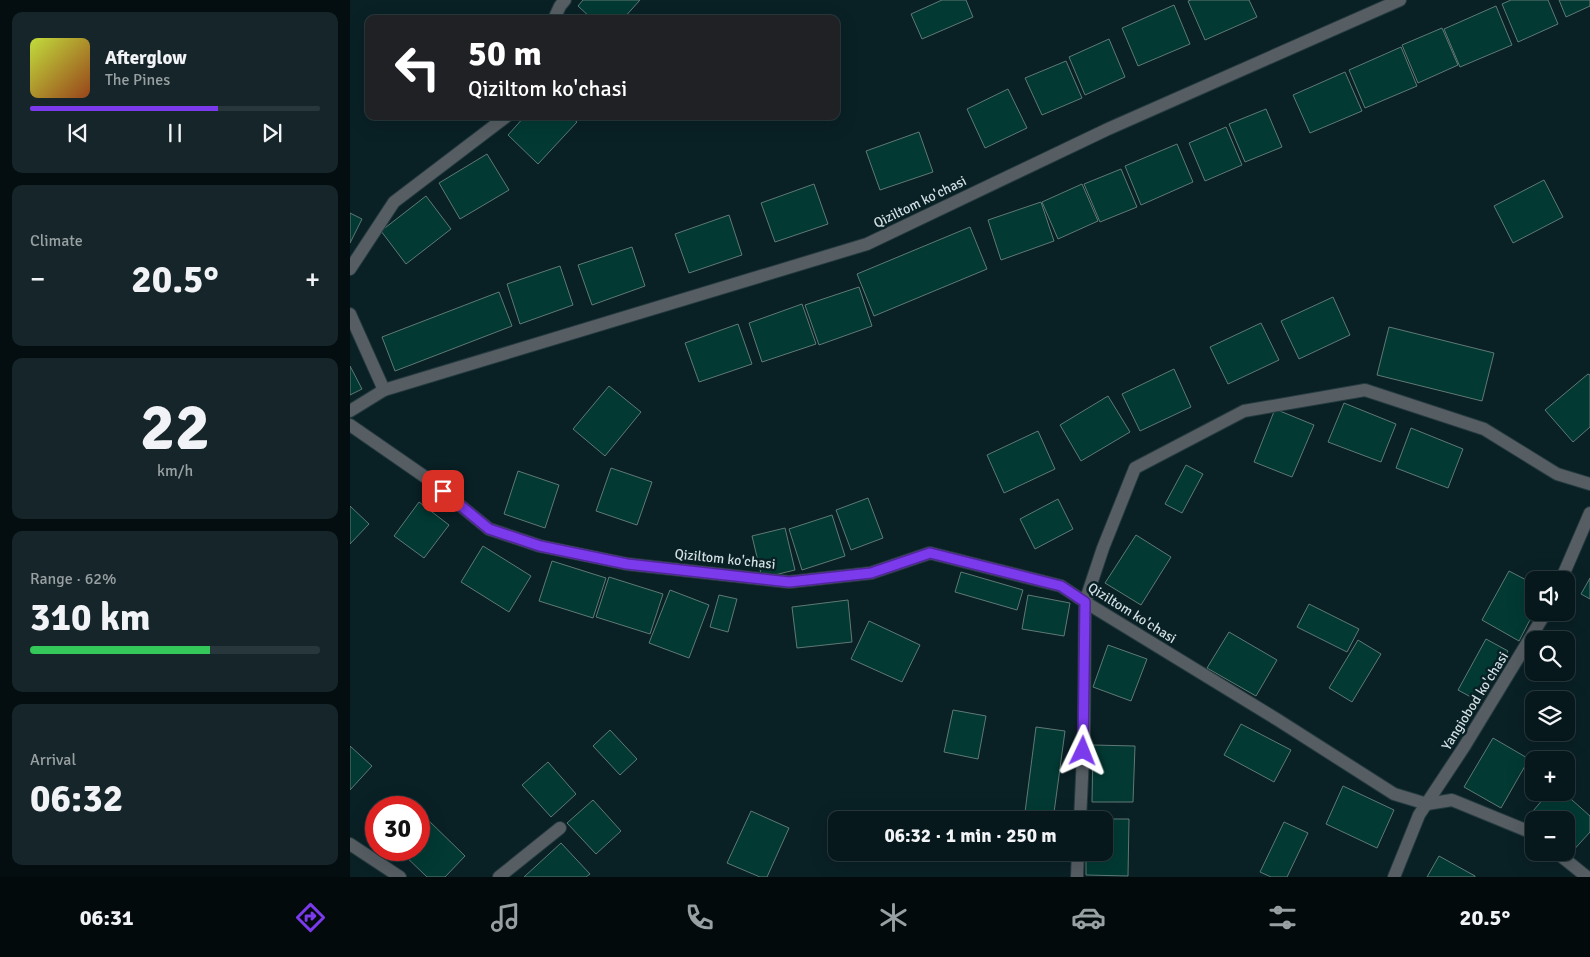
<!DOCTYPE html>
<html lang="en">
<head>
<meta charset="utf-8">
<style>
	:root { --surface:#07181c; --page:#152529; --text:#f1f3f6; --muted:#98a0a3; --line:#28373b; --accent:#7c3aed }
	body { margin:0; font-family:Signika,sans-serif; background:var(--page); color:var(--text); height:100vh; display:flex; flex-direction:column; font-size:19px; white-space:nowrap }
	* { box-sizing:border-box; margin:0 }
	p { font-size:16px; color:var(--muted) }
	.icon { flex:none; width:28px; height:28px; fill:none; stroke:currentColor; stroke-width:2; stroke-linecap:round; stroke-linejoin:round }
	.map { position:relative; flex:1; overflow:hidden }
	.panel { display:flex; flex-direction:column; gap:12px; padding:12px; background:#040d0f; width:350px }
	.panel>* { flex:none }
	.hud { position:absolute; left:15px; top:15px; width:475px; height:105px; border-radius:10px; box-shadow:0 5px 20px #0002,0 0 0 1px var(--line); background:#202124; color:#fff; overflow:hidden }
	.buttons { position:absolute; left:1175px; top:571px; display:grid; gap:10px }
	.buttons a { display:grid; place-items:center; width:50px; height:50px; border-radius:10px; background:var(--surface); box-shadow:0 5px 20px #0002,0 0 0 1px var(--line); font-size:25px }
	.speed { position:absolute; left:15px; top:796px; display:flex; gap:10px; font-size:25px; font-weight:700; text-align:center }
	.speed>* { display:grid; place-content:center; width:65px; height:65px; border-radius:50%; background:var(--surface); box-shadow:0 5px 20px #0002,0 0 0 1px var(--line); line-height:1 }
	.speed .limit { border:8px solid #d22; background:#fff; color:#111 }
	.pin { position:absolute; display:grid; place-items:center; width:42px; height:42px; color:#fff; margin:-21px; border-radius:10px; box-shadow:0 2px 8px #0006 }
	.me { position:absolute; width:55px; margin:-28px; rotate:2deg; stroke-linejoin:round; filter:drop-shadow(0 0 4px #0008) }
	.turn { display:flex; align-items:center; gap:18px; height:105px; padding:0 20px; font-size:22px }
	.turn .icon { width:65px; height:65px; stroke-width:2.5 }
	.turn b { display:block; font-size:35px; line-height:42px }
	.big { font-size:38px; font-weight:700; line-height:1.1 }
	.panel .tile { flex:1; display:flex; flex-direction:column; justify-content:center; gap:8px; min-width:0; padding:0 18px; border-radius:10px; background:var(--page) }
	.panel .dial { align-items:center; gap:0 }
	.dial b { font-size:65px; line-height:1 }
	.song { display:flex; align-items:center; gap:15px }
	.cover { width:60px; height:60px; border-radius:8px; background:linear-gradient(135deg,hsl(70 70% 55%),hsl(20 70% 35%)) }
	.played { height:5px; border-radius:2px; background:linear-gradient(90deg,var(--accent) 65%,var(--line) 65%) }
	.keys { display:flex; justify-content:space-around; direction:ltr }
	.heat { display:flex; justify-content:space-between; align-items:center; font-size:28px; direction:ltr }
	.charge { height:8px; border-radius:4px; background:linear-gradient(90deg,#34c759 62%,var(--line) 0) }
	.trip { position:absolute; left:478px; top:811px; width:285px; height:50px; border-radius:10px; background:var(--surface); box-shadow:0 5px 20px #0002,0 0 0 1px var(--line); font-weight:700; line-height:50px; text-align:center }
	.tabs { display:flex; height:80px; justify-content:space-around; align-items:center; background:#030a0b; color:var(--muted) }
	.tabs .icon { width:35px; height:35px }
	.tabs .active { color:var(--accent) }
	.tabs b { font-size:22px; color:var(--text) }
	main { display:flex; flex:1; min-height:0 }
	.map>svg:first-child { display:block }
</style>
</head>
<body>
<main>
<section class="panel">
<div class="tile">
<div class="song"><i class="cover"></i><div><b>Afterglow</b><p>The Pines</p></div></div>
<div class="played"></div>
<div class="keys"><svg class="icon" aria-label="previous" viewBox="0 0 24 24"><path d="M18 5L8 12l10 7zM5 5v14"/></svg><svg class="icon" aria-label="pause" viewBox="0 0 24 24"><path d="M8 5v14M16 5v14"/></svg><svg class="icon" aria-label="next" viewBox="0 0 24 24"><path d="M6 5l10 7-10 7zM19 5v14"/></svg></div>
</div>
<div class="tile"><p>Climate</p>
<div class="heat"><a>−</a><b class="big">20.5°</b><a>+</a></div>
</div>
<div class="tile dial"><b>22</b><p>km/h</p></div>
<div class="tile"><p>Range · 62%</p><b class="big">310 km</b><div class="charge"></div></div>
<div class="tile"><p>Arrival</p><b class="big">06:32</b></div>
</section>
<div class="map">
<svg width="1240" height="877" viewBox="0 0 1240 877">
	<rect width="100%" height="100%" fill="#092025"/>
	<g fill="#023933" stroke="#607975">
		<polygon points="233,0 290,0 273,19 242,19 228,6"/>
		<polygon points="592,0 616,0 623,17 572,39 561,14"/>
		<polygon points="841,0 899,0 907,17 855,40 838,1"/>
		<polygon points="1161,0 1198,0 1208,24 1168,42 1152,4"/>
		<polygon points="1209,0 1240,0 1240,6 1216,17"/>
		<polygon points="824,5 840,44 788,66 772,28"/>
		<polygon points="1146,6 1162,45 1110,67 1094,29"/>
		<polygon points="1092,28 1108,65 1068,83 1052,45"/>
		<polygon points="759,39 775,77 735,95 719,57"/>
		<polygon points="1051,47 1067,86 1015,108 999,70"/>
		<polygon points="716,61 732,98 692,115 675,78"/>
		<polygon points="995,72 1012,111 960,133 943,95"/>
		<polygon points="658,89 677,128 635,148 617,109"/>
		<polygon points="916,109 932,147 895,162 879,124"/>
		<polygon points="175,116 220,116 227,122 188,164 158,135"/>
		<polygon points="876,127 892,165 855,181 839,143"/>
		<polygon points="569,132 583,172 530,190 516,151"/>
		<polygon points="827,144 843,182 791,205 775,166"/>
		<polygon points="137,154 159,190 110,219 89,183"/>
		<polygon points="771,169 787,207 750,222 734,184"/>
		<polygon points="1194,180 1213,217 1163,243 1144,206"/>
		<polygon points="464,184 478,224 425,242 411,203"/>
		<polygon points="732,184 748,221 708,239 692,202"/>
		<polygon points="76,196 101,229 56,264 31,231"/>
		<polygon points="691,202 704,241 651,260 638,220"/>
		<polygon points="0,213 12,219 0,243"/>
		<polygon points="379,215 392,255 339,273 325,234"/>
		<polygon points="620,227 637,269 524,316 507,274"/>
		<polygon points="282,247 295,286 242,305 228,265"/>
		<polygon points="210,266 223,305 170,324 157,284"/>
		<polygon points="509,287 522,326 469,345 455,305"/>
		<polygon points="149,292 162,326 45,371 32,337"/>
		<polygon points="983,297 1000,335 949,359 931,321"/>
		<polygon points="452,304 466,344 412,362 399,323"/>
		<polygon points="911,323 929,360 878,384 860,347"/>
		<polygon points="388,324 402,364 349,382 335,343"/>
		<polygon points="1039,327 1144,353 1132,401 1027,375"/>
		<polygon points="0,366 12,389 0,395"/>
		<polygon points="824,369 841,407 790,431 772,394"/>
		<polygon points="1238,374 1240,375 1240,427 1223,442 1195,410"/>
		<polygon points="259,386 291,412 255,456 223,429"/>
		<polygon points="758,396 780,432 731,461 710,425"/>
		<polygon points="994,403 1046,424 1031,462 978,442"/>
		<polygon points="925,409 964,425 942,477 904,462"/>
		<polygon points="1061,428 1113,449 1098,488 1046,468"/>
		<polygon points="688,431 705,469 654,493 637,455"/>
		<polygon points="836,465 853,474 832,513 815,504"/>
		<polygon points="261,468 302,482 287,525 246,511"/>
		<polygon points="168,471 209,485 195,528 154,514"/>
		<polygon points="518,498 533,538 501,550 486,510"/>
		<polygon points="708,499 723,529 685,549 670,519"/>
		<polygon points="69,502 99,525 74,558 44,536"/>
		<polygon points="0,506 19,524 0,544"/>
		<polygon points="482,515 495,556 452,570 439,529"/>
		<polygon points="435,528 445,570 412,578 402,536"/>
		<polygon points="786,535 821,557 791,605 755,583"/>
		<polygon points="133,546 181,576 159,612 111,582"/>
		<polygon points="202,561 256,578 243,618 189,601"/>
		<polygon points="1159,571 1184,584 1184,612 1169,641 1132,620"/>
		<polygon points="611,572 673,590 667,610 605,592"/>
		<polygon points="259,577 313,594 300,634 246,617"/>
		<polygon points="1240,578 1240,599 1231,594"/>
		<polygon points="320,590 359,605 339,658 299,643"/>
		<polygon points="369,595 387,599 378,632 360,627"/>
		<polygon points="678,595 720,603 714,636 672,629"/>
		<polygon points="498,600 502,642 447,648 442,607"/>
		<polygon points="959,604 1009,629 997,652 947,627"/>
		<polygon points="519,621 570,645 552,682 501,659"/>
		<polygon points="879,632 927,660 906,696 857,668"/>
		<polygon points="1136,639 1158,651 1130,702 1108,690"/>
		<polygon points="1008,640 1031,654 1002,702 979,688"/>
		<polygon points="758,645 797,659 781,701 743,687"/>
		<polygon points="603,710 636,716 628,759 594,752"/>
		<polygon points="891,724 941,750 924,782 874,755"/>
		<polygon points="686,727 715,731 703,820 674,820"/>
		<polygon points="260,730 287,759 270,775 243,746"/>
		<polygon points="1143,738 1179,759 1151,808 1114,787"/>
		<polygon points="743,745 785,746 783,802 742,802"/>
		<polygon points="0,746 22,766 0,790"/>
		<polygon points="198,762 226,794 201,817 172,785"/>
		<polygon points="993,786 1044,810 1027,848 976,824"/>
		<polygon points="1199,792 1213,792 1240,816 1240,832 1220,854 1216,850 1216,820 1184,820 1184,822 1178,817"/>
		<polygon points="243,800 271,831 246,854 217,823"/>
		<polygon points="401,811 439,828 417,877 410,877 377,863"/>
		<polygon points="75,817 115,856 95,877 77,877 49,850 69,850 69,823"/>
		<polygon points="737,819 779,819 778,876 736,875 736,852 754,852 754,820 737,820"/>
		<polygon points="934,822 958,833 937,877 921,877 910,872"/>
		<polygon points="211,843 240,874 236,877 174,877"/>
		<polygon points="1089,856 1125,876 1125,877 1077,877"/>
	</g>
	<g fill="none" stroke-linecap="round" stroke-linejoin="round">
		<g stroke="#253b3f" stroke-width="14">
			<g id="minor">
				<polyline points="204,19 210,6 215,0"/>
				<polyline points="0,269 44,202 157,116"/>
				<polyline points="0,314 34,390"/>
				<polyline points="0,411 34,390 517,244 758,129 1050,0"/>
				<polyline points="0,425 78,479 139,529 190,546 277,564 439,582 521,573 580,553 711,586 735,602 928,720 1044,794 1077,804 1102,800 1180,832 1184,835"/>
				<polyline points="1211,580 1240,513"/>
				<polyline points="730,820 734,734 735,602 753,548 785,468 894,411 1015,390 1134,429 1207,474 1240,484"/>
				<polyline points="0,844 50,877"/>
				<polyline points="1206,852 1237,877"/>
				<polyline points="149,877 210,828"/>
				<polyline points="727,877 728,852"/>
				<polyline points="1044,877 1069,815 1114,747 1196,612"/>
			</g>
		</g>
		<use href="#minor" stroke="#565e64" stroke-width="12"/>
	</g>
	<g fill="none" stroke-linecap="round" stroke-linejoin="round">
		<g stroke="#51269a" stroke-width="12">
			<polyline id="route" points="93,491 139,529 190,546 277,564 439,582 521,573 580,553 711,586 735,602 733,751"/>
		</g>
		<use href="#route" stroke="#7c3aed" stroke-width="9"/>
	</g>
	<g text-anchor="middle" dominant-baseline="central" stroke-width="5" stroke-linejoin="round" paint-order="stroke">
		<g font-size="14" fill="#d1dfe2" stroke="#092025">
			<text transform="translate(570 202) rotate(-26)">Qiziltom ko'chasi</text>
			<text transform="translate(375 559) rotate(6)">Qiziltom ko'chasi</text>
			<text transform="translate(782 613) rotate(32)">Qiziltom ko'chasi</text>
			<text transform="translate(1125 701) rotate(-58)">Yangiobod ko'chasi</text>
		</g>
	</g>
</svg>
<div class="buttons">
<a><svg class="icon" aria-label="sound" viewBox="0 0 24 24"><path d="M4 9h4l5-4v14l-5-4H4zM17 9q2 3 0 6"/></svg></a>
<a><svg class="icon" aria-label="search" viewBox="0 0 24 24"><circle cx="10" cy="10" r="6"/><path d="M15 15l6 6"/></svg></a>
<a><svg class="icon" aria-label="layers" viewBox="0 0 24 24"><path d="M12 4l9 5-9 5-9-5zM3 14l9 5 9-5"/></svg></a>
<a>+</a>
<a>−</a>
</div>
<div class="speed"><div class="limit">30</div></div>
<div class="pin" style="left:93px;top:491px;background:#d93025"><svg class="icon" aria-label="arrive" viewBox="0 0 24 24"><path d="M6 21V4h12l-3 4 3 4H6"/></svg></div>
<svg class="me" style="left:733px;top:751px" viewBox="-20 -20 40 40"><path d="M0-17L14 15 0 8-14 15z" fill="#7c3aed" stroke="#fff" stroke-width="4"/></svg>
<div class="trip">06:32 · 1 min · 250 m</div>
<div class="hud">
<div class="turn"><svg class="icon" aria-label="left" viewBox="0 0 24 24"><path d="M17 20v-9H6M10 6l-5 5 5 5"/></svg><div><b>50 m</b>Qiziltom ko'chasi</div></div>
</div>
</div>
</main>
<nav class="tabs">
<b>06:31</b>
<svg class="icon active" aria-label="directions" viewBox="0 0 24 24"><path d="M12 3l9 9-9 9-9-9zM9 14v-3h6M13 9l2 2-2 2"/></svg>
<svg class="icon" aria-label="music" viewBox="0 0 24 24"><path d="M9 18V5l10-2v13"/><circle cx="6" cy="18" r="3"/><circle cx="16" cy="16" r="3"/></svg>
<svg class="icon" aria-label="phone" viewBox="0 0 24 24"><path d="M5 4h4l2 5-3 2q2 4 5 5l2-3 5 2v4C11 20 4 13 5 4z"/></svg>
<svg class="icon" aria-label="climate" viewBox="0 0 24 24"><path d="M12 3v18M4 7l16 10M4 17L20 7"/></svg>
<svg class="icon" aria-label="car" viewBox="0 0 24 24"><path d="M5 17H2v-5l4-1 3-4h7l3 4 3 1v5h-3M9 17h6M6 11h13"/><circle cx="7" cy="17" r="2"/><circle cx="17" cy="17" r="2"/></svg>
<svg class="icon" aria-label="filters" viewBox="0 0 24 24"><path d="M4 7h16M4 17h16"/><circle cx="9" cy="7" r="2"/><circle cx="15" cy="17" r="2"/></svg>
<b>20.5°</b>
</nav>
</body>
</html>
